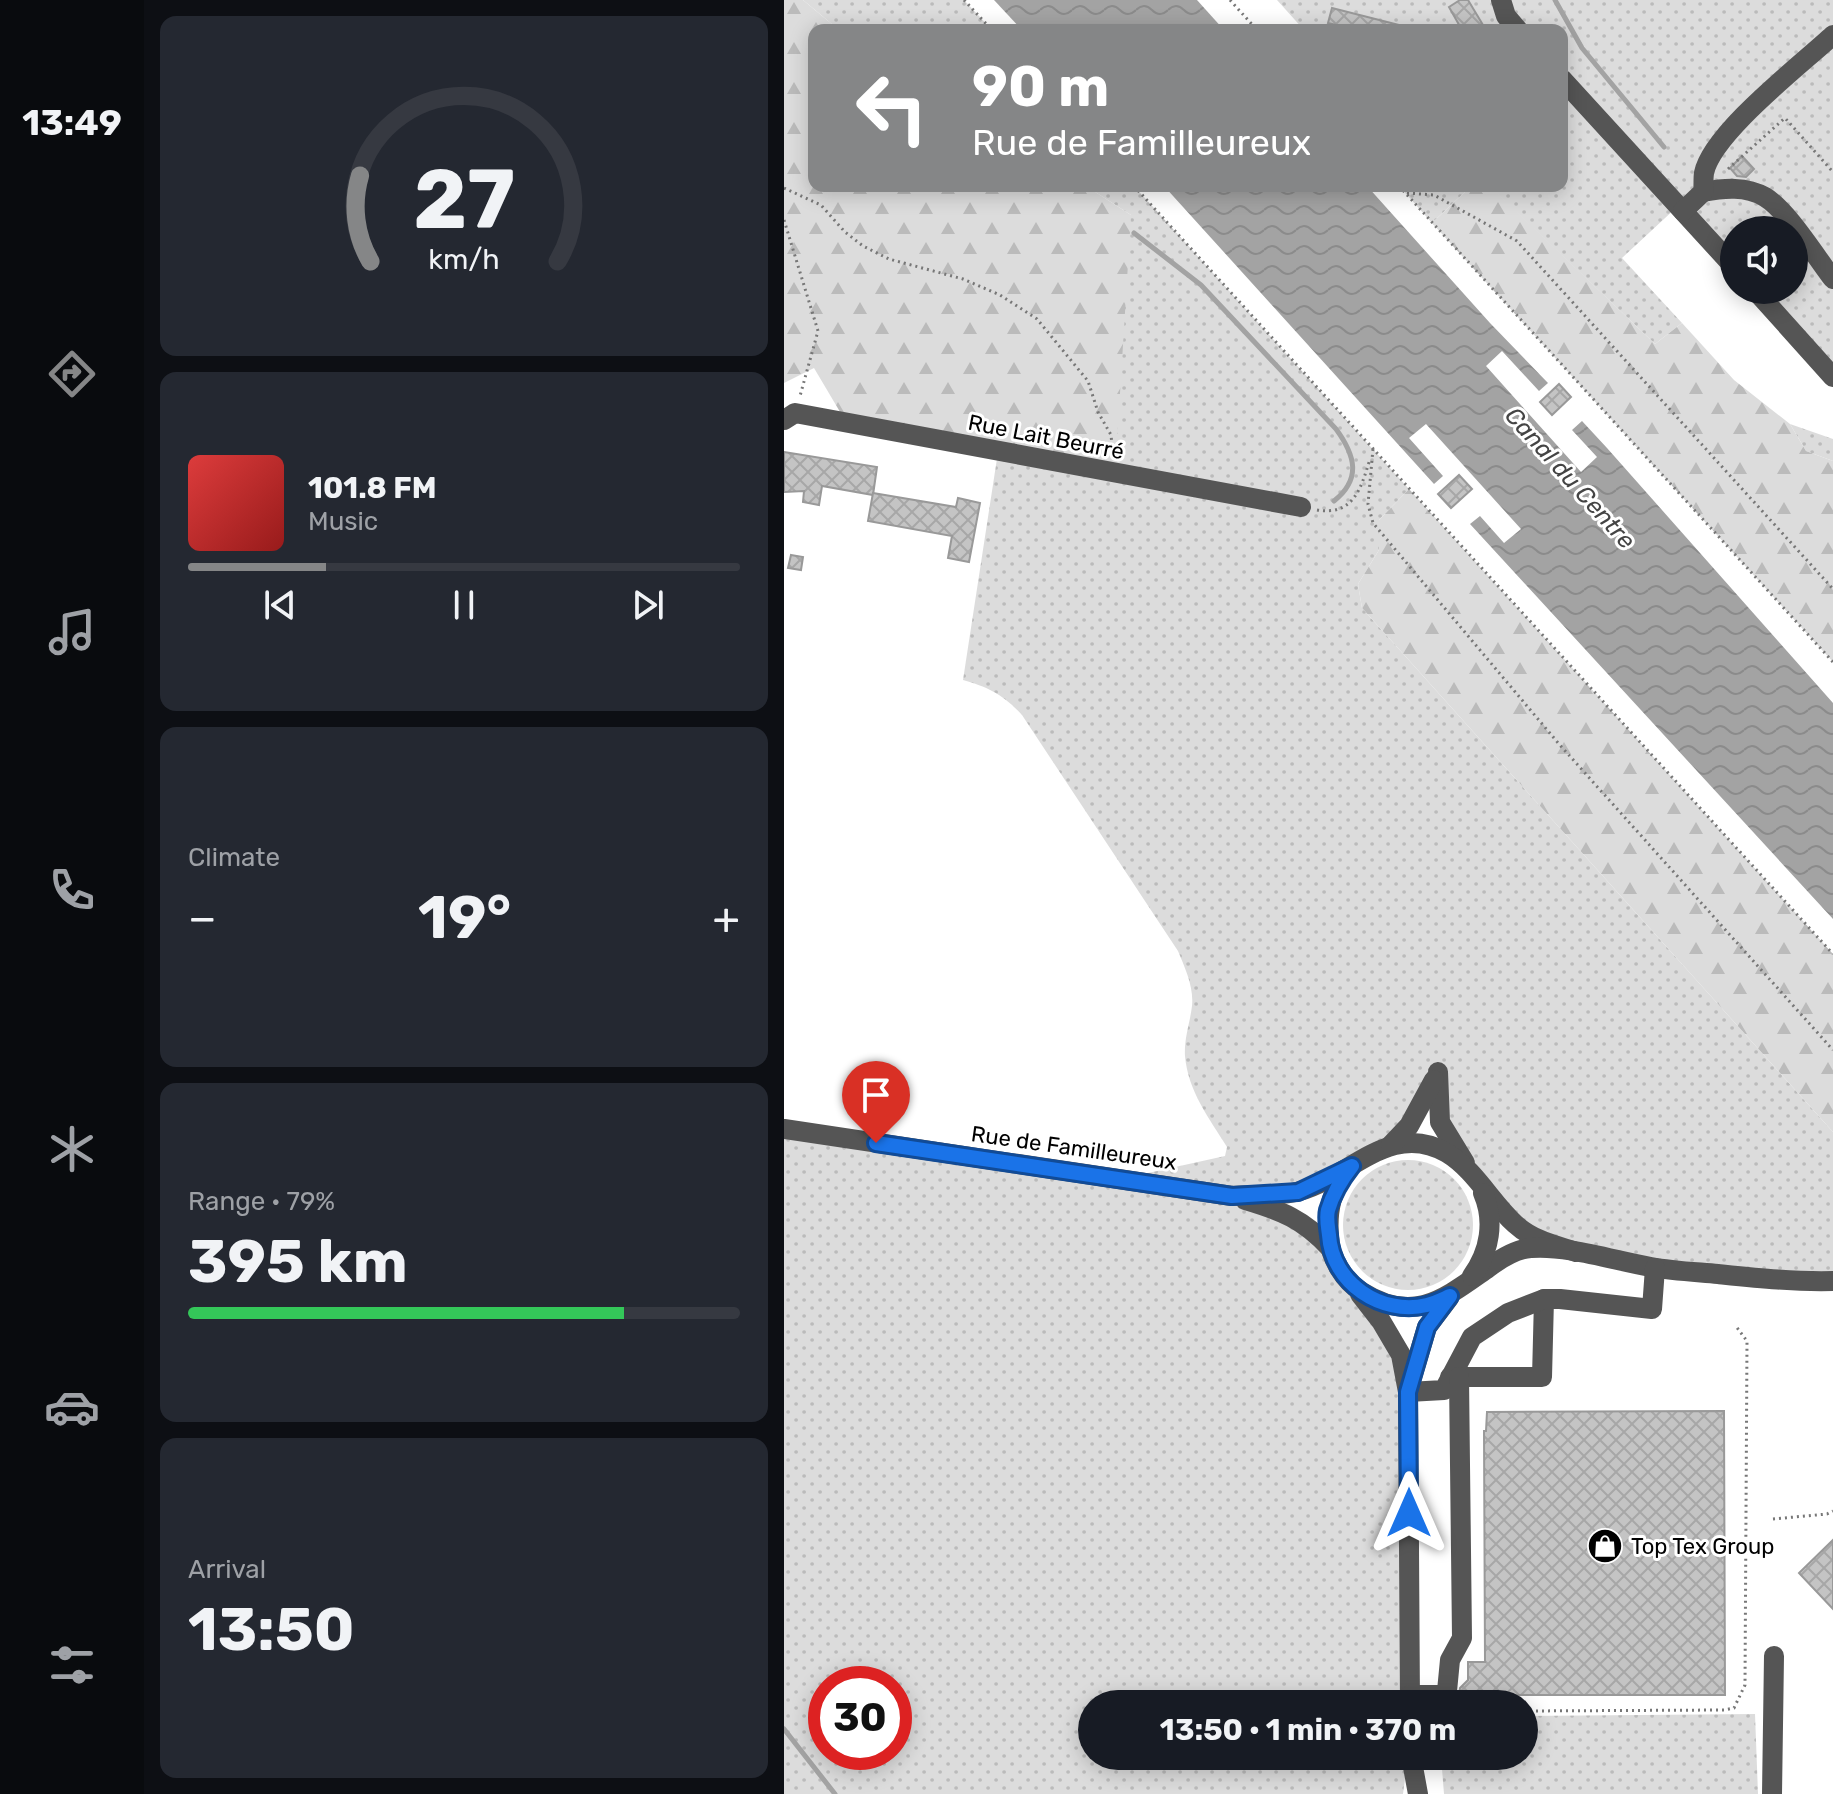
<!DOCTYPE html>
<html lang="en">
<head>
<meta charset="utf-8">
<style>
	:root { --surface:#171b24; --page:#242831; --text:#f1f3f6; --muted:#9ea1a6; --line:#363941; --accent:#858687 }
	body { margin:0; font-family:Rubik,sans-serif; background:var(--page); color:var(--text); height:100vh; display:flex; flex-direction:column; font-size:30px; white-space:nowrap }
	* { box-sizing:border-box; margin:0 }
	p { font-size:26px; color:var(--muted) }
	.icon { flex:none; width:44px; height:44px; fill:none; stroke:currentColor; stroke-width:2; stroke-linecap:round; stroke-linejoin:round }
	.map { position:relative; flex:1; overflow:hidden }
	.sheet { display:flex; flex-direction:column; gap:16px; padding:16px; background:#0d0f14; width:640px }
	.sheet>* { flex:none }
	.hud { position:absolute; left:24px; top:24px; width:760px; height:168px; border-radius:16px; box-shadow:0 4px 20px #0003; background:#858687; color:#fff; overflow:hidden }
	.tools { position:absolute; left:936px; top:216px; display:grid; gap:16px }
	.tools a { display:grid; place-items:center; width:88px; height:88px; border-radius:50%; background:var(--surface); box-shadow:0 4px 20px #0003; font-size:40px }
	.speed { position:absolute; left:24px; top:1666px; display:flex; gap:16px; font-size:40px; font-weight:700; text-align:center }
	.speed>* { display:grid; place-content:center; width:104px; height:104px; border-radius:50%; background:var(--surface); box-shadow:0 4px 20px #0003; line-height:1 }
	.speed .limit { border:12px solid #d22; background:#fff; color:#111 }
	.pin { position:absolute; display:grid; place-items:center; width:68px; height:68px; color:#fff; margin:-82px -34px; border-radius:50% 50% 50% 0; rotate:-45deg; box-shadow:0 0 8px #0007 }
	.pin .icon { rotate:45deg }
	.me { position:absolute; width:88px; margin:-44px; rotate:0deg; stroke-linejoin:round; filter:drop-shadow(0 0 6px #0008) }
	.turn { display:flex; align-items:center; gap:28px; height:168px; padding:0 32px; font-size:36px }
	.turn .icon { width:104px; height:104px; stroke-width:2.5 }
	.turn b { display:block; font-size:56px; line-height:68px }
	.big { font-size:60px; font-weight:700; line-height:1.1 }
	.sheet .card { flex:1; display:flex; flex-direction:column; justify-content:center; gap:12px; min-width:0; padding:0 28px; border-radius:16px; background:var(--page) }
	.sheet .dial { align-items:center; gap:0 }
	.dial svg { height:208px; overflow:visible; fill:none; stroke:var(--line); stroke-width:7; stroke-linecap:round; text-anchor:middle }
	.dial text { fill:var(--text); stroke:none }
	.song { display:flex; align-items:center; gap:24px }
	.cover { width:96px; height:96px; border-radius:12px; background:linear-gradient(135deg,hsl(0 70% 55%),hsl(0 70% 35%)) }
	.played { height:8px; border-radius:4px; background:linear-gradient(90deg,var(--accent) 25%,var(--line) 25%) }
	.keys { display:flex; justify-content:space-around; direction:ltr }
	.heat { display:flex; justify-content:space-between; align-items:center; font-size:44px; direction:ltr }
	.charge { height:12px; border-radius:6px; background:linear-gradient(90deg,#34c759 79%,var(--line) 0) }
	.trip { position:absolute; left:294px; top:1690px; width:460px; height:80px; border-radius:40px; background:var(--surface); box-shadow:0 4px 20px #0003; font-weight:700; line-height:80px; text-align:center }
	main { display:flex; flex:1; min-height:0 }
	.tabs { display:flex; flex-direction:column; width:144px; justify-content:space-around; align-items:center; background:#090b0e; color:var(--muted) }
	.tabs .icon { width:56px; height:56px }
	.tabs .current { color:var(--accent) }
	.tabs b { font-size:36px; color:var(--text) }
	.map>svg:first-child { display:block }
</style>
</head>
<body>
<main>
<nav class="tabs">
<b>13:49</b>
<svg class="icon current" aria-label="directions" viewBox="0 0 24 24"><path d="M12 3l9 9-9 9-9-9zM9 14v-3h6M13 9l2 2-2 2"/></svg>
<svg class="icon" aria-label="music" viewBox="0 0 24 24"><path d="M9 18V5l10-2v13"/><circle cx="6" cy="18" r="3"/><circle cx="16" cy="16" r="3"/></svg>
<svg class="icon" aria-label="phone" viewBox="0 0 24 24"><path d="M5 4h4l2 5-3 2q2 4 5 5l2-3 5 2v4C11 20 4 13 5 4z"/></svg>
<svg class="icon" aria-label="climate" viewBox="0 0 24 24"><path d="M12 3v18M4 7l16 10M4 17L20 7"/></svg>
<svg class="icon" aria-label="car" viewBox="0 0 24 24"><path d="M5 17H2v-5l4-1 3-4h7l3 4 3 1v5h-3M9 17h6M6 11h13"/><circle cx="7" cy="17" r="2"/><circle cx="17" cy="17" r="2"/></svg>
<svg class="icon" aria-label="filters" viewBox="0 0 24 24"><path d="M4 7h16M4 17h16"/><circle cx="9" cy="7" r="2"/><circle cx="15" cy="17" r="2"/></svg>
</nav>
<section class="sheet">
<div class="card dial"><svg viewBox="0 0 100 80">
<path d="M14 69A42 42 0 1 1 86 69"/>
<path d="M14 69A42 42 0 0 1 10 36" stroke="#858687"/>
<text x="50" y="56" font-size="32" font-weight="700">27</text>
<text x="50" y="72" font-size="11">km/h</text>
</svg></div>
<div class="card">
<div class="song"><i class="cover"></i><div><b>101.8 FM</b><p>Music</p></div></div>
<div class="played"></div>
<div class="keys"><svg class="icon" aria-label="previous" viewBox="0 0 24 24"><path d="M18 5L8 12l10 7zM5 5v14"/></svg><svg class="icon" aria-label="pause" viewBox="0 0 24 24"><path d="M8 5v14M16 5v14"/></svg><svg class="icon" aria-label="next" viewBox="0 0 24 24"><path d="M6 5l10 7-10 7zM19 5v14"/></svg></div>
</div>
<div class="card"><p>Climate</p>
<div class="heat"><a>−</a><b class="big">19°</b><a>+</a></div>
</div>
<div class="card"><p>Range · 79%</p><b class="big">395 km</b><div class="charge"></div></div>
<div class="card"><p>Arrival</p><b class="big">13:50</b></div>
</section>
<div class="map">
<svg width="1049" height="1794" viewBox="0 0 1049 1794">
	<defs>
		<pattern id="grass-dots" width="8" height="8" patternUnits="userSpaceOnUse" patternTransform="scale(2)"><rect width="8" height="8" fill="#dcdcdc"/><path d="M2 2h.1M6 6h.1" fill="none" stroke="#bbb" stroke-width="1.8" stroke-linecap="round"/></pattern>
		<pattern id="forest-firs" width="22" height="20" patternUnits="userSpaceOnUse" patternTransform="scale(2)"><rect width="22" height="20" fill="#dcdcdc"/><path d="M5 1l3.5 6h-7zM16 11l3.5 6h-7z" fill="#bbb"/></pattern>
		<pattern id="water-waves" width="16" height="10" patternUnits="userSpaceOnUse" patternTransform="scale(2)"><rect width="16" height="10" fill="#a3a3a3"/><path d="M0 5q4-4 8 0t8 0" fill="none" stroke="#8b8b8b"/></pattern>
		<pattern id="building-cross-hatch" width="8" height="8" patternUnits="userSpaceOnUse" patternTransform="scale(2)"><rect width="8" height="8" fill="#c4c4c4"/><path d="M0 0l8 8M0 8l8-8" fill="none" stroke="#a7a7a7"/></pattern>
	</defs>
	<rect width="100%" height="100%" fill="#fff"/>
	<g fill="url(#grass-dots)" fill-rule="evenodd">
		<polygon points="19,0 180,0 208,30 55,30"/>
		<polygon points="493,0 1049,0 1049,377 971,290 1010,290 1010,230 950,230 950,267 894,206 838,258 898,323 871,344 706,187 683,190 648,223 615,186 778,186 778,30 520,30"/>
		<path d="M302,186h48l275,303 -30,31v30l-21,34 4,24 471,524v149l-50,1 -243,-42 -60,-55 -43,-88 -28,29 -88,56 -86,13 76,33 90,127 9,349h-318v52h316l-5,38h-619v-665l337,50 104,-23 2,-9c-18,-29 -39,-56 -42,-91 -1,-18 5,-33 7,-50 2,-19 -7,-38 -14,-55l-156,-236c-18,-20 -34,-28 -59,-35l35,-228 133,-237zM42,1684h68v68h-68z"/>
		<polygon points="1006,424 1049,439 1049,461 1022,451"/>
		<circle cx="624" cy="1225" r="65"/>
		<polygon points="971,1714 974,1794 660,1794 657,1756 740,1756 740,1716"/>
	</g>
	<g fill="url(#forest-firs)">
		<polygon points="0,0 19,0 55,30 30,30 30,186 302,186 347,215 331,474 62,422 30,368 0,383"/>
		<polygon points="706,186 871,344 898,323 950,380 1006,424 1022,451 1049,461 1049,662 648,223 683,190"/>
		<polygon points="625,489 1049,954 1049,1132 578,608 574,584 595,550 595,520"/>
	</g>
	<g fill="url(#water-waves)">
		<polygon points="210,0 413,0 440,30 238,30"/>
		<polygon points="380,186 583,186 706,323 764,383 755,391 718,351 702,366 797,472 813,457 788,430 798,421 823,448 1049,703 1049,919 686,524 696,516 720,543 737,529 642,424 625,438 659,476 650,484"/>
	</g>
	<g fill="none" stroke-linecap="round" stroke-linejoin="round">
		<g stroke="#a3a3a3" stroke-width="5">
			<polyline points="771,0 798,48 880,147"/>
			<path d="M350,233l67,52 135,144c19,26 26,50 -2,72"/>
			<polyline points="0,1729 51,1794"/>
		</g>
	</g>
	<g fill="url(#building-cross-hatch)" stroke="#999" stroke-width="2">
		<polygon points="676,0 684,0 702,30 678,30 665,7"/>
		<polygon points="548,8 615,25 614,30 572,30 544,23"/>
		<polygon points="958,156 970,169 962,177 953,176 946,168"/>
		<polygon points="775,384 787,397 768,415 756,402"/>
		<polygon points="0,452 93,467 89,495 38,486 35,505 19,502 20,491 0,492"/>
		<polygon points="675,475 688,489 667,508 654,494"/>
		<polygon points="89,493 172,507 174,498 196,503 185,562 164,558 168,536 84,521"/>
		<polygon points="7,555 19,557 17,570 4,568"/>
		<polygon points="940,1411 941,1695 701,1695 696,1704 679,1704 675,1695 676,1688 684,1680 684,1662 701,1662 700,1431 702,1431 703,1412"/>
		<polygon points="1049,1540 1049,1609 1015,1573"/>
	</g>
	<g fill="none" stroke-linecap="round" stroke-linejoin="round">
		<g stroke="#777" stroke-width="3" stroke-dasharray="2 4" stroke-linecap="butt">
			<polyline points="180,0 208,30"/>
			<polyline points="446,0 473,30"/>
			<polyline points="944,169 1001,118 1049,172"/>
			<polyline points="350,186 1049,954"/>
			<polyline points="615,186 1049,662"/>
			<polyline points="0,188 37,205 61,232 79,246 105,259 179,279 216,295 253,319 304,381 314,412 327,435 329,455"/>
			<polyline points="623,193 650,195 733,241 1049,589"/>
			<polyline points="0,220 34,331 16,396"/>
			<polyline points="589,449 584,504 589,523 775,744 1049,1050"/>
			<path d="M533,510c37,6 44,-22 53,-51"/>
			<polyline points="989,1519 1043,1514 1049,1511"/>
			<polyline points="740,1711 940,1710 950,1708 961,1685 963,1341 951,1325"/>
		</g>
		<g stroke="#555" stroke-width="20">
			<polyline points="717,0 722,16 734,30"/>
			<polyline points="778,79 950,267"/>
			<path d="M919,192c21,-4 43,-6 62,5 22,13 51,60 68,82"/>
			<path d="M899,211l20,-19c1,-6 0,-13 1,-19 8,-40 98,-109 129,-138"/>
			<polyline points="971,290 1049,377"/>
			<polyline points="0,420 11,413 517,507"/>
			<polyline points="654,1072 656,1122 681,1163"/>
			<path d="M0,1129l448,67c21,-2 47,1 68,-5 50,-14 91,-71 147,-38 28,17 44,49 68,71 17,16 40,21 61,28"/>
			<polyline points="607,1145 625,1126 650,1080"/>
			<path d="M565,1169c-18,22 -22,40 -20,68 1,21 15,44 33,55 52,33 83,6 126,-24 12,-9 27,-19 43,-20 35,-3 85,13 120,19 22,4 45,5 67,7 39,4 76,8 115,7"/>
			<path d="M461,1200c37,11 58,19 85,48"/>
			<path d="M688,1276c18,-25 23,-55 11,-83"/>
			<polyline points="576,1294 597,1321 617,1355 624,1392 626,1704"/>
			<polyline points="666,1377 758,1377 760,1299"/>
			<polyline points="626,1384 643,1327 665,1298"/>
			<polyline points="624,1392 660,1390 688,1337 724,1313 760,1299 776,1299 868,1309 871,1268"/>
			<polyline points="626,1695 659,1695 663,1691 666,1660 678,1638 675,1377"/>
			<polyline points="627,1756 634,1794"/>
			<polyline points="988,1794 990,1656"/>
		</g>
	</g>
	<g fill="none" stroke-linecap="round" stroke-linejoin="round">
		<g stroke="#114b97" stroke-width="20">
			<path id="route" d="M92,1143l356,53 66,-4 54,-26c-11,14 -19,27 -24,44 -2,8 0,17 1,25 3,48 52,81 98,70 8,-2 16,-6 23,-9l-23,31 -19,65 1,121"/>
		</g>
		<use href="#route" stroke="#1a73e8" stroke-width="14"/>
	</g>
	<defs>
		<g id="shop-disc" transform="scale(1.8)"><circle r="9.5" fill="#000" stroke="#fff"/><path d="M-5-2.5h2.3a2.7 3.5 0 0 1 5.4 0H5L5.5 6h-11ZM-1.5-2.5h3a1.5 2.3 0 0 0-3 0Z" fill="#fff"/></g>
	</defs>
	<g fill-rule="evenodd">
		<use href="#shop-disc" x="821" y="1546"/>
	</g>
	<g text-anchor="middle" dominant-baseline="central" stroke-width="6" stroke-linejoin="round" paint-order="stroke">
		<g font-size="22" fill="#000" stroke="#fff">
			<text transform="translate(262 437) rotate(11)">Rue Lait Beurré</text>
			<text transform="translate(290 1148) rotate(8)">Rue de Familleureux</text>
		</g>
		<g font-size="22" fill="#000" stroke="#fff" text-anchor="start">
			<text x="847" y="1546">Top Tex Group</text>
		</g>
		<g font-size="24" font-style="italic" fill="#444" stroke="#fff">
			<text transform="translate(786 478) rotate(48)">Canal du Centre</text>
		</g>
	</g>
</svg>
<div class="tools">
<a><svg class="icon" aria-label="sound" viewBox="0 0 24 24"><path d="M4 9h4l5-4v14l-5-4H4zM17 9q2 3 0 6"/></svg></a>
</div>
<div class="speed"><div class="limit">30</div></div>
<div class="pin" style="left:92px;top:1143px;background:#d93025"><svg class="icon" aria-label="arrive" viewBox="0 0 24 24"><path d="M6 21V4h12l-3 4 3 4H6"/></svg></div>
<svg class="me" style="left:625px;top:1513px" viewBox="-20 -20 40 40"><path d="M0-17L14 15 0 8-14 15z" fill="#1a73e8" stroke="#fff" stroke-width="4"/></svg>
<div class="trip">13:50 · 1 min · 370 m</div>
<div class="hud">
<div class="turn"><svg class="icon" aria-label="left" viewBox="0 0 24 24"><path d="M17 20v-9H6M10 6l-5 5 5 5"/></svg><div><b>90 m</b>Rue de Familleureux</div></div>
</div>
</div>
</main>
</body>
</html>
